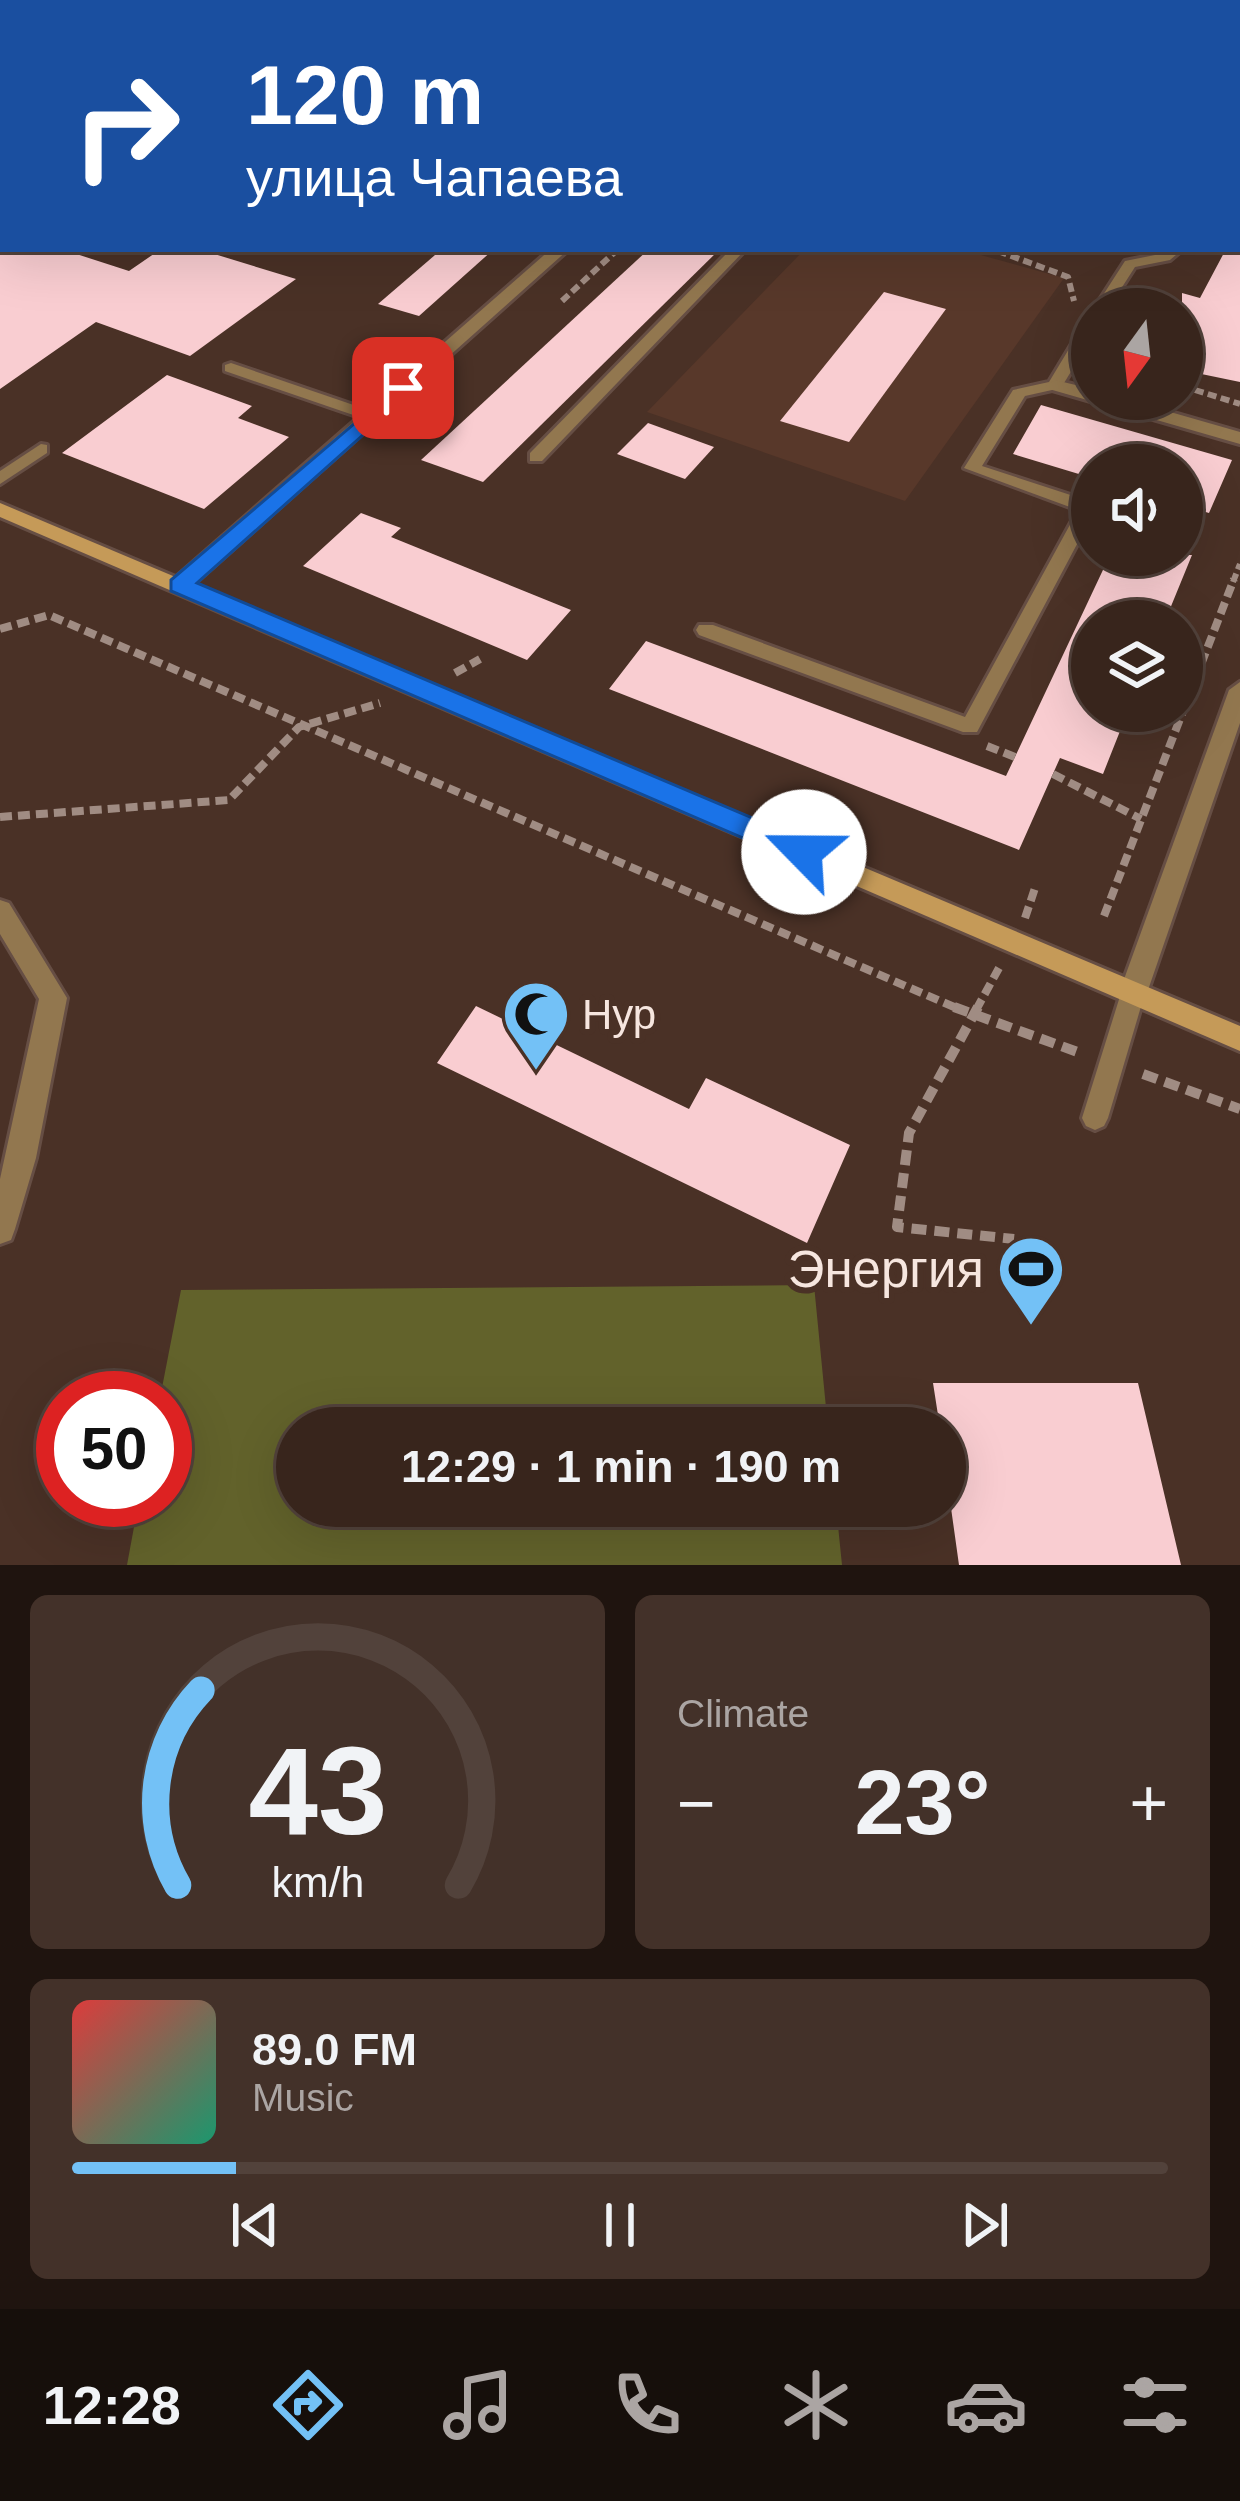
<!DOCTYPE html>
<html lang="en">
<head>
<meta charset="utf-8">
<style>
	:root { --surface:#38251c; --page:#433129; --text:#f1f3f6; --muted:#aba5a3; --line:#52423b; --accent:#73c1f6 }
	body { margin:0; font-family:Arial,sans-serif; background:var(--page); color:var(--text); height:100vh; display:flex; flex-direction:column; font-size:45px; white-space:nowrap }
	* { box-sizing:border-box; margin:0 }
	p { font-size:39px; color:var(--muted) }
	.icon { flex:none; width:66px; height:66px; fill:none; stroke:currentColor; stroke-width:2; stroke-linecap:round; stroke-linejoin:round }
	.map { position:relative; height:1565px; overflow:hidden }
	.side { display:flex; flex-direction:column; gap:30px; padding:30px; background:#1f140f; flex:1 }
	.side>* { flex:none }
	.banner { position:absolute; left:0px; top:0px; width:1242px; height:252px; box-shadow:0 12px 48px #0002,0 0 0 3px var(--line); background:#1a4fa0; color:#fff; overflow:hidden }
	.needle { width:78px; rotate:195deg }
	.tools { position:absolute; left:1071px; top:288px; display:grid; gap:24px }
	.tools a { display:grid; place-items:center; width:132px; height:132px; border-radius:50%; background:var(--surface); box-shadow:0 12px 48px #0002,0 0 0 3px var(--line); font-size:60px }
	.speed { position:absolute; left:36px; top:1371px; display:flex; gap:24px; font-size:60px; font-weight:700; text-align:center }
	.speed>* { display:grid; place-content:center; width:156px; height:156px; border-radius:50%; background:var(--surface); box-shadow:0 12px 48px #0002,0 0 0 3px var(--line); line-height:1 }
	.speed .limit { border:18px solid #d22; background:#fff; color:#111 }
	.pin { position:absolute; display:grid; place-items:center; width:102px; height:102px; color:#fff; margin:-51px; border-radius:24px; box-shadow:0 6px 18px #0006 }
	.me { position:absolute; width:132px; margin:-66px; rotate:293deg; stroke-linejoin:round; filter:drop-shadow(0 0 9px #0008) }
	.turn { display:flex; align-items:center; gap:42px; height:252px; padding:0 48px; font-size:54px }
	.turn .icon { width:156px; height:156px; stroke-width:2.5 }
	.turn b { display:block; font-size:84px; line-height:102px }
	.big { font-size:90px; font-weight:800; line-height:1.1 }
	.side .card { flex:1; display:flex; flex-direction:column; justify-content:center; gap:18px; min-width:0; padding:0 42px; border-radius:18px; background:var(--page) }
	.side .dial { align-items:center; gap:0 }
	.dial svg { height:312px; overflow:visible; fill:none; stroke:var(--line); stroke-width:7; stroke-linecap:round; text-anchor:middle }
	.dial text { fill:var(--text); stroke:none }
	.song { display:flex; align-items:center; gap:36px }
	.cover { width:144px; height:144px; border-radius:18px; background:linear-gradient(135deg,hsl(0 70% 55%),hsl(160 70% 35%)) }
	.played { height:12px; border-radius:6px; background:linear-gradient(90deg,var(--accent) 15%,var(--line) 15%) }
	.keys { display:flex; justify-content:space-around; direction:ltr }
	.heat { display:flex; justify-content:space-between; align-items:center; font-size:66px; direction:ltr }
	.side .tiles { flex:1; display:grid; gap:30px; grid-template-columns:1fr 1fr }
	.card:last-child { grid-column:span 2 }
	.trip { position:absolute; left:276px; top:1407px; width:690px; height:120px; border-radius:60px; background:var(--surface); box-shadow:0 12px 48px #0002,0 0 0 3px var(--line); font-weight:800; line-height:120px; text-align:center }
	.dock { display:flex; height:192px; justify-content:space-around; align-items:center; background:#160f0b; color:var(--muted) }
	.dock .icon { width:84px; height:84px }
	.dock .current { color:var(--accent) }
	.dock b { font-size:54px; color:var(--text) }
	.map>svg:first-child { display:block }
</style>
</head>
<body>
<div class="map">
<svg width="1240" height="1565" viewBox="0 0 1240 1565">
	<rect width="100%" height="100%" fill="#4a3126"/>
	<polygon fill="#58382a" points="805,249 959,249 1064,278 905,501 647,412"/>
	<polygon fill="#62622b" points="814,1285 828,1428 297,1428 297,1506 836,1506 842,1565 127,1565 139,1500 165,1500 165,1398 160,1398 181,1290"/>
	<g fill="#f9cdd1">
		<polygon points="1240,222 1240,382 1182,370 1182,293 1200,298 1226,249 1239,249"/>
		<polygon points="0,249 40,249 57,255 64,250 129,271 161,249 198,249 296,279 190,356 96,322 0,389"/>
		<polygon points="442,249 494,249 419,316 378,304"/>
		<polygon points="649,249 720,249 483,482 421,460"/>
		<polygon points="884,292 946,309 849,442 780,421"/>
		<polygon points="167,375 252,406 238,418 289,437 204,509 62,453"/>
		<polygon points="1041,405 1232,460 1209,513 1182,505 1182,465 1092,465 1092,478 1013,454"/>
		<polygon points="648,423 714,447 685,479 617,454"/>
		<polygon points="361,513 401,528 391,537 571,610 527,660 303,566"/>
		<polygon points="1110,555 1192,555 1165,621 1092,621 1092,711 1128,711 1103,774 1060,758 1019,850 609,689 646,641 1006,776"/>
		<polygon points="476,1006 689,1109 706,1078 850,1145 807,1243 437,1063"/>
		<polygon points="933,1383 1138,1383 1181,1565 959,1565 945,1465 945,1428 940,1428"/>
	</g>
	<g fill="none" stroke-linecap="round" stroke-linejoin="round">
		<g stroke="#664e44" stroke-width="6">
			<g id="lane">
				<rect x="0" y="44" width="3" height="7"/>
				<rect x="1239" y="51" width="1" height="6"/>
				<polygon points="0,188 3,189 3,197 0,196"/>
				<polygon points="731,249 746,249 542,461 530,461 530,453"/>
				<polygon points="1167,249 1183,249 1170,260 1135,267 1108,309 1094,309 1125,261 1160,254"/>
				<polygon points="1092,319 1092,337 1061,388 1025,396 982,466 1092,502 1092,516 977,732 963,732 699,635 696,630 699,625 713,625 965,717 1078,510 964,468 1013,390 1049,382 1084,324"/>
				<polygon points="231,363 377,413 379,416 377,419 365,419 225,371 225,365"/>
				<polygon points="41,444 47,445 47,453 0,484 0,471"/>
				<polygon points="1133,983 1141,986 1145,993 1108,1118 1104,1126 1095,1130 1086,1126 1082,1118 1121,993 1125,986"/>
			</g>
		</g>
		<g stroke="#664e44" stroke-width="6">
			<g id="street">
				<polygon points="551,249 569,249 187,590 173,590 169,585 173,580"/>
				<polygon points="1055,380 1092,389 1092,399 1125,399 1240,432 1240,444 1049,389 1046,385"/>
				<polygon points="1240,682 1240,723 1147,993 1143,1001 1133,1005 1123,1001 1119,993 1229,690"/>
				<polygon points="0,900 9,903 67,998 36,1158 15,1229 11,1240 0,1244 0,1179 39,999 0,934"/>
			</g>
		</g>
		<g stroke="#664e44" stroke-width="6">
			<g id="secondary">
				<polygon points="644,0 667,0 670,3 647,3"/>
				<polygon points="726,0 749,0 752,3 729,3"/>
				<rect x="1239" y="108" width="1" height="8"/>
				<rect x="1239" y="130" width="1" height="8"/>
				<polygon points="0,503 1240,1026 1240,1051 0,517"/>
			</g>
		</g>
		<g stroke="#a08c83" stroke-width="4.5" stroke-dasharray="8 3" stroke-linecap="butt">
			<polyline points="822,0 835,3"/>
			<polyline points="293,3 299,0"/>
			<polyline points="993,249 1006,254"/>
			<polyline points="613,254 618,249"/>
		</g>
		<g stroke="#a08c83" stroke-width="6" stroke-dasharray="9 4.5" stroke-linecap="butt">
			<polyline points="998,251 1068,277 1074,301"/>
			<polyline points="562,301 616,251"/>
			<polyline points="1182,386 1240,404"/>
			<polyline points="1233,582 1240,564"/>
		</g>
		<g stroke="#a08c83" stroke-width="8" stroke-dasharray="12 6" stroke-linecap="butt">
			<polyline points="0,629 49,615 961,1010"/>
			<polyline points="455,673 480,659"/>
			<polyline points="987,746 1015,757"/>
			<polyline points="1053,774 1141,819"/>
			<polyline points="0,817 229,800 299,727 380,703"/>
			<polyline points="1104,916 1234,579"/>
			<polyline points="1025,918 1035,888"/>
			<polyline points="976,1010 999,968"/>
		</g>
		<g stroke="#a08c83" stroke-width="10" stroke-dasharray="15 8" stroke-linecap="butt">
			<polyline points="954,1007 1083,1054"/>
			<polyline points="978,1007 909,1133 897,1227 1014,1239"/>
			<polyline points="1143,1074 1240,1109"/>
		</g>
		<use href="#lane" fill="#92774f" fill-rule="evenodd"/>
		<use href="#street" fill="#92774f" fill-rule="evenodd"/>
		<use href="#secondary" fill="#c59a58" fill-rule="evenodd"/>
		<polyline stroke="#9c887e" stroke-width="3" points="692,0 705,3"/>
	</g>
	<polygon fill="#1a73e8" stroke="#114b97" stroke-width="3" points="403,382 413,388 410,393 197,583 814,844 819,852 814,860 794,860 171,591 171,580"/>
	<defs>
		<g id="mosque-pin" transform="scale(3.45)"><path d="M0 17L-7.5 6A9.5 9.5 0 1 1 7.5 6Z" fill="#73c1f6" stroke="#4a3126"/><path d="M3.5-4.9A6 6 0 1 0 3.5 4.9A5 5 0 1 1 3.5-4.9Z" fill="#111"/></g>
		<g id="stadium-pin" transform="scale(3.45)"><path d="M0 17L-7.5 6A9.5 9.5 0 1 1 7.5 6Z" fill="#73c1f6" stroke="#4a3126"/><path d="M0-5a6.5 5 0 1 0 0 10a6.5 5 0 1 0 0-10ZM-3.5-1.8h7v3.6h-7Z" fill="#111"/></g>
	</defs>
	<g fill-rule="evenodd">
		<use href="#mosque-pin" x="536" y="1014"/>
		<use href="#stadium-pin" x="1031" y="1269"/>
	</g>
	<g text-anchor="middle" dominant-baseline="central" stroke-width="12" stroke-linejoin="round" paint-order="stroke">
		<g font-size="42" fill="#f6e6df" stroke="#4a3126" text-anchor="start">
			<text x="582" y="1014">Нур</text>
		</g>
		<g font-size="51" fill="#f6e6df" stroke="#4a3126" text-anchor="end">
			<text x="984" y="1269">Энергия</text>
		</g>
	</g>
</svg>
<div class="tools">
<a><svg class="needle" viewBox="-14 -14 28 28"><path d="M0-13l5 13h-10z" fill="#e53935"/><path d="M0 13l5-13h-10z" fill="#aba5a3"/></svg></a>
<a><svg class="icon" aria-label="sound" viewBox="0 0 24 24"><path d="M4 9h4l5-4v14l-5-4H4zM17 9q2 3 0 6"/></svg></a>
<a><svg class="icon" aria-label="layers" viewBox="0 0 24 24"><path d="M12 4l9 5-9 5-9-5zM3 14l9 5 9-5"/></svg></a>
</div>
<div class="speed"><div class="limit">50</div></div>
<div class="pin" style="left:403px;top:388px;background:#d93025"><svg class="icon" aria-label="arrive" viewBox="0 0 24 24"><path d="M6 21V4h12l-3 4 3 4H6"/></svg></div>
<svg class="me" style="left:804px;top:852px" viewBox="-20 -20 40 40"><circle r="19" fill="#fff"/><path d="M0-13L10 11 0 6-10 11z" fill="#1a73e8"/></svg>
<div class="trip">12:29 · 1 min · 190 m</div>
<div class="banner">
<div class="turn"><svg class="icon" aria-label="right" viewBox="0 0 24 24"><path d="M7 20v-9h11M14 6l5 5-5 5"/></svg><div><b>120 m</b>улица Чапаева</div></div>
</div>
</div>
<section class="side">
<div class="tiles">
<div class="card dial"><svg viewBox="0 0 100 80">
<path d="M14 69A42 42 0 1 1 86 69"/>
<path d="M14 69A42 42 0 0 1 20 19" stroke="#73c1f6"/>
<text x="50" y="56" font-size="32" font-weight="700">43</text>
<text x="50" y="72" font-size="11">km/h</text>
</svg></div>
<div class="card"><p>Climate</p>
<div class="heat"><a>−</a><b class="big">23°</b><a>+</a></div>
</div>
<div class="card">
<div class="song"><i class="cover"></i><div><b>89.0 FM</b><p>Music</p></div></div>
<div class="played"></div>
<div class="keys"><svg class="icon" aria-label="previous" viewBox="0 0 24 24"><path d="M18 5L8 12l10 7zM5 5v14"/></svg><svg class="icon" aria-label="pause" viewBox="0 0 24 24"><path d="M8 5v14M16 5v14"/></svg><svg class="icon" aria-label="next" viewBox="0 0 24 24"><path d="M6 5l10 7-10 7zM19 5v14"/></svg></div>
</div>
</div>
</section>
<nav class="dock">
<b>12:28</b>
<svg class="icon current" aria-label="directions" viewBox="0 0 24 24"><path d="M12 3l9 9-9 9-9-9zM9 14v-3h6M13 9l2 2-2 2"/></svg>
<svg class="icon" aria-label="music" viewBox="0 0 24 24"><path d="M9 18V5l10-2v13"/><circle cx="6" cy="18" r="3"/><circle cx="16" cy="16" r="3"/></svg>
<svg class="icon" aria-label="phone" viewBox="0 0 24 24"><path d="M5 4h4l2 5-3 2q2 4 5 5l2-3 5 2v4C11 20 4 13 5 4z"/></svg>
<svg class="icon" aria-label="climate" viewBox="0 0 24 24"><path d="M12 3v18M4 7l16 10M4 17L20 7"/></svg>
<svg class="icon" aria-label="car" viewBox="0 0 24 24"><path d="M5 17H2v-5l4-1 3-4h7l3 4 3 1v5h-3M9 17h6M6 11h13"/><circle cx="7" cy="17" r="2"/><circle cx="17" cy="17" r="2"/></svg>
<svg class="icon" aria-label="filters" viewBox="0 0 24 24"><path d="M4 7h16M4 17h16"/><circle cx="9" cy="7" r="2"/><circle cx="15" cy="17" r="2"/></svg>
</nav>
</body>
</html>
